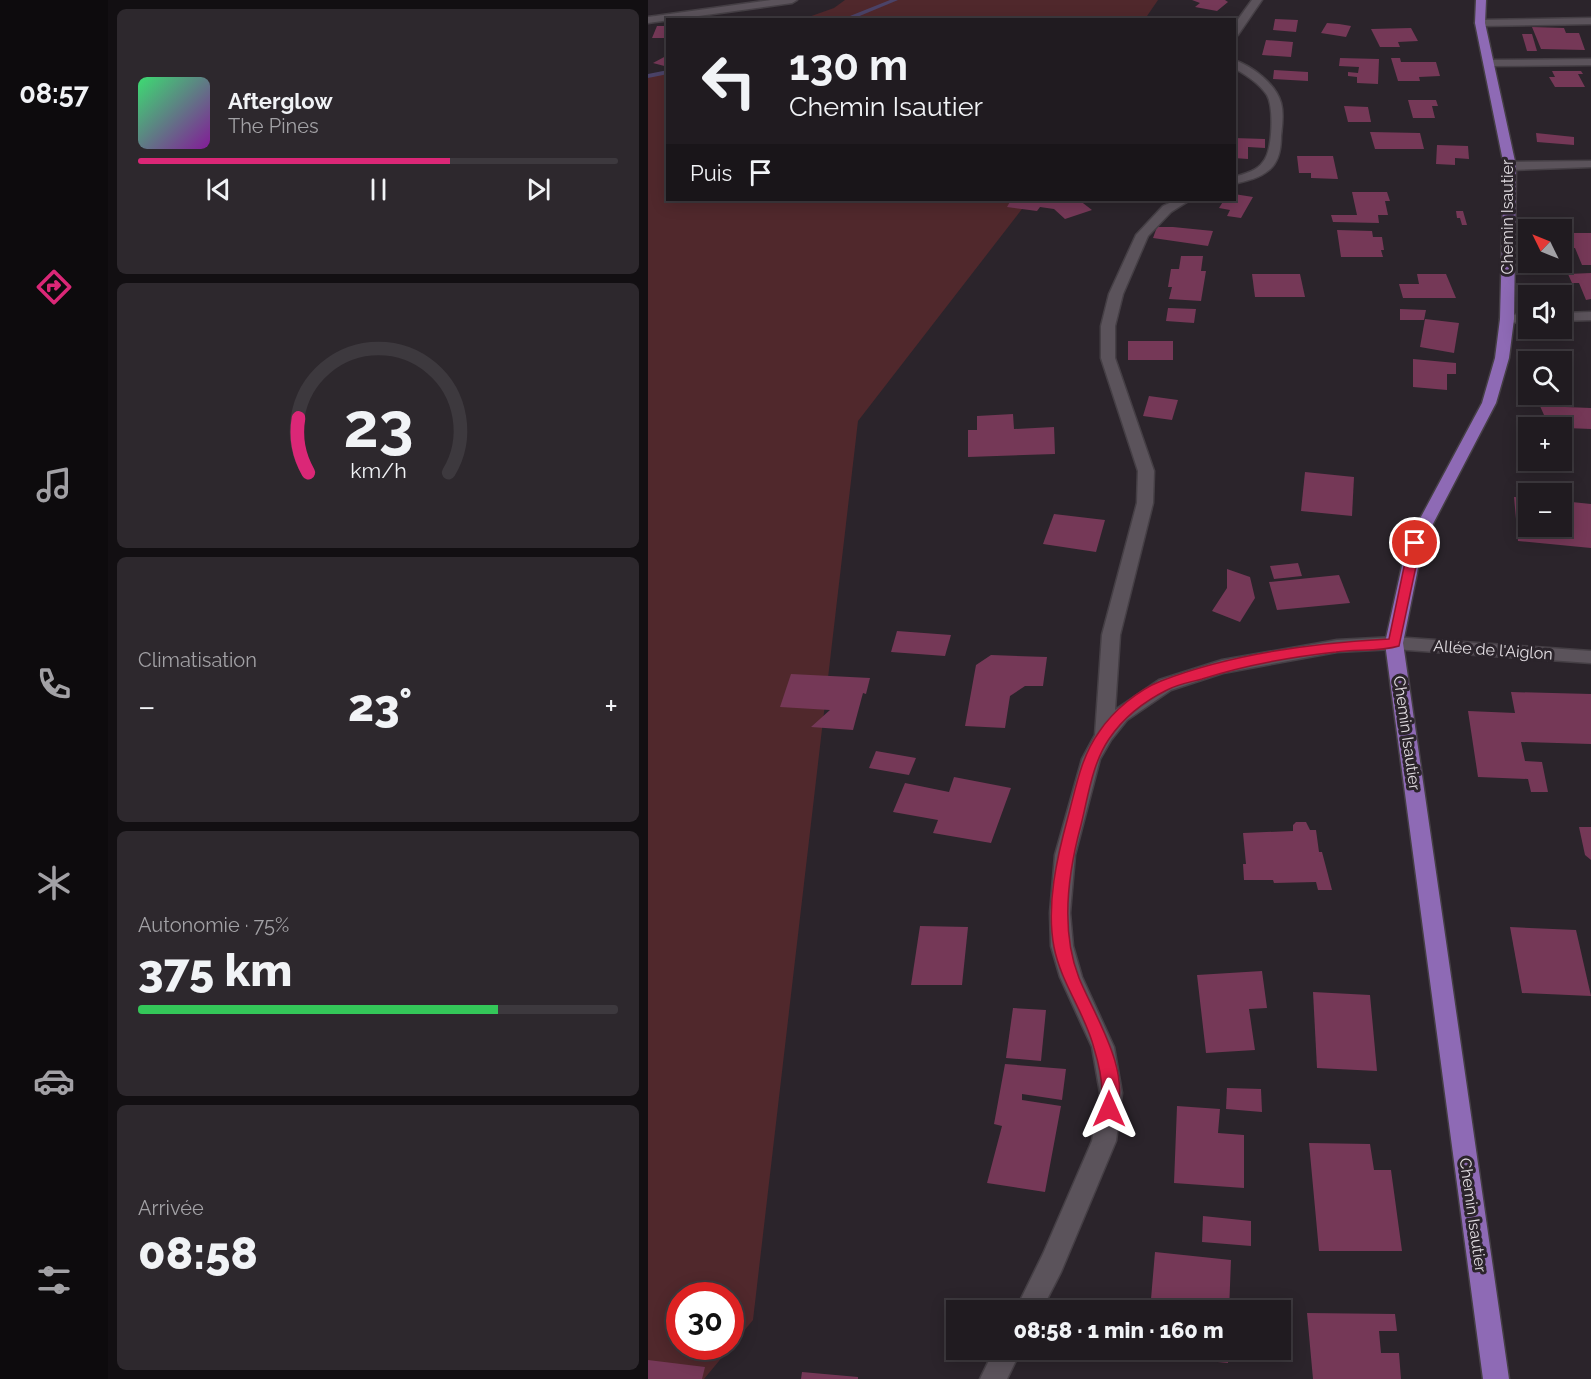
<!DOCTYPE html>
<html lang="fr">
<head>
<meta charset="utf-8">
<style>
	:root { --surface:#201b20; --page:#2d282d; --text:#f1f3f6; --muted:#a2a1a5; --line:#3d393e; --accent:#db2777 }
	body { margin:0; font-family:Raleway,sans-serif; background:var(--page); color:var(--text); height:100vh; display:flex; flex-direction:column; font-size:22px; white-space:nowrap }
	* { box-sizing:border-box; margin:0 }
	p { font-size:20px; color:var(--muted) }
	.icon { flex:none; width:33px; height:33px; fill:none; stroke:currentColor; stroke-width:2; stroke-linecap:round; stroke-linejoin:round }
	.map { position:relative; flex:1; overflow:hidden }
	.panel { display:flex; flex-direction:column; gap:9px; padding:9px; background:#120f12; width:540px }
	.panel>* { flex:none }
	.guide { position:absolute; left:18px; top:18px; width:570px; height:183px; border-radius:0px; box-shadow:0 3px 15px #0003,0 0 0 2px var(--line); background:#201b20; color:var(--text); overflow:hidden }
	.needle { width:39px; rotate:313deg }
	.buttons { position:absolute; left:870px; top:219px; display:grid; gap:12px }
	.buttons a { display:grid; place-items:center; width:54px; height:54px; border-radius:0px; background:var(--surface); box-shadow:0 3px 15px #0003,0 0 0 2px var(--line); font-size:30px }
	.speed { position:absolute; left:18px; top:1282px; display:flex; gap:12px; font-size:30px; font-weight:700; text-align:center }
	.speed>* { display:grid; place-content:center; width:78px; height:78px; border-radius:50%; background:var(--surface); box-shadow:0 3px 15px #0003,0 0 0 2px var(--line); line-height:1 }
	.speed .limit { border:9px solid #d22; background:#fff; color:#111 }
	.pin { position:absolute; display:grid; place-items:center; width:51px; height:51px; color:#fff; margin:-26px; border:3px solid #fff; border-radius:50%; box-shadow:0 2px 6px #0007 }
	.me { position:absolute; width:66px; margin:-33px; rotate:0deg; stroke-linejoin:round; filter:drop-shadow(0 0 4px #0008) }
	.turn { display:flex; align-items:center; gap:21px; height:126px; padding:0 24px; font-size:27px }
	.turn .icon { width:78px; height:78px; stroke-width:2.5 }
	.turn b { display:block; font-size:42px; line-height:51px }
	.then { display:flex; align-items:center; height:57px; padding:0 24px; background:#0003; gap:12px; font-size:22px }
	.big { font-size:45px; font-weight:800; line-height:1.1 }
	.panel .tile { flex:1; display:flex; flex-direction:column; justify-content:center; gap:9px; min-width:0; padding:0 21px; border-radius:9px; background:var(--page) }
	.panel .dial { align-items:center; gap:0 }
	.dial svg { height:156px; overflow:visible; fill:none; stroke:var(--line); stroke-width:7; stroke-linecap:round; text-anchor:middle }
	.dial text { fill:var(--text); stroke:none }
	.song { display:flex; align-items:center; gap:18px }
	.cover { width:72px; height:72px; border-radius:9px; background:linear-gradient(135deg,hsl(140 70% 55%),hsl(290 70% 35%)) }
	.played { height:6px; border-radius:3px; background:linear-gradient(90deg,var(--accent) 65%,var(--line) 65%) }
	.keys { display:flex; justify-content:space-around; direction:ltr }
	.heat { display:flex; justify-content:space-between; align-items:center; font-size:33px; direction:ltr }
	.charge { height:9px; border-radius:4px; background:linear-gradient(90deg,#34c759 75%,var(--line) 0) }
	.trip { position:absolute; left:298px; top:1300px; width:345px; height:60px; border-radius:0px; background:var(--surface); box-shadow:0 3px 15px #0003,0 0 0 2px var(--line); font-weight:800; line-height:60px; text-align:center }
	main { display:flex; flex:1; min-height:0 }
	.dock { display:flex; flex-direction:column; width:108px; justify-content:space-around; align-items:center; background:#0d0b0d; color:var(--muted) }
	.dock .icon { width:42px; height:42px }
	.dock .active { color:var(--accent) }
	.dock b { font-size:27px; color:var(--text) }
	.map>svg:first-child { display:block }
</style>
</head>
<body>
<main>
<nav class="dock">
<b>08:57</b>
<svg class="icon active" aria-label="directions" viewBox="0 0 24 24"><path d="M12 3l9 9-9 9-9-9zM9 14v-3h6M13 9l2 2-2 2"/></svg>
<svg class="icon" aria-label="music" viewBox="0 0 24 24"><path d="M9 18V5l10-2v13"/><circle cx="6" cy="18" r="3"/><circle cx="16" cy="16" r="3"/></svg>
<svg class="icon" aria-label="phone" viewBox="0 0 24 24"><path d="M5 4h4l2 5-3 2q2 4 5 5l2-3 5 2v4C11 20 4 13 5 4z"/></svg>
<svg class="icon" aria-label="climate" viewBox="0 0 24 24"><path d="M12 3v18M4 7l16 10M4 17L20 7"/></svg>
<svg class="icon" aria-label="car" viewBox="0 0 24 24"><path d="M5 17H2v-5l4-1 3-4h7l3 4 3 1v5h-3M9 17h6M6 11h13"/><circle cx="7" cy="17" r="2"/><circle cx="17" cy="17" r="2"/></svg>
<svg class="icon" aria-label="filters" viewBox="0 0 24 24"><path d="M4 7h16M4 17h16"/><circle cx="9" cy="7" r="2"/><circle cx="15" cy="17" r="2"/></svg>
</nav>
<section class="panel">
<div class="tile">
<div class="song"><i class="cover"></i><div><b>Afterglow</b><p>The Pines</p></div></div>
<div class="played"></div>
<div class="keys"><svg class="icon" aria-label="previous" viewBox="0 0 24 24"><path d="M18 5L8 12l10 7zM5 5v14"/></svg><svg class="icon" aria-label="pause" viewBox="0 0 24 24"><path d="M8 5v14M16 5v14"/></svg><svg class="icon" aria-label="next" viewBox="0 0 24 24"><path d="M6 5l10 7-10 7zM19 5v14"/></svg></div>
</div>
<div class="tile dial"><svg viewBox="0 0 100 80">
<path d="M14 69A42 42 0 1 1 86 69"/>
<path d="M14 69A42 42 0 0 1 9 41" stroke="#db2777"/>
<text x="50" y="56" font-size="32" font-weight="700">23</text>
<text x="50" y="72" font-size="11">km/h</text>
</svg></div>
<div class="tile"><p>Climatisation</p>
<div class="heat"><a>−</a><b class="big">23°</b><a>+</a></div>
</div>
<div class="tile"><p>Autonomie · 75%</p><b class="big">375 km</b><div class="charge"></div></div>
<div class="tile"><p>Arrivée</p><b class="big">08:58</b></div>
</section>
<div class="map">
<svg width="943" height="1379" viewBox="0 0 943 1379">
	<rect width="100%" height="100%" fill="#2b242b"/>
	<g fill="#50282c" fill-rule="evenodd">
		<polygon points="197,0 510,0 497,19 155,19 186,8"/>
		<path d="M19,70l1,130h361l-171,221 -105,899 -49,59h-56v-1301zM32,1296h50v51h-50z"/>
	</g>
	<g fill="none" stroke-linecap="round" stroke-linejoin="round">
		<g fill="#4b4368" fill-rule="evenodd">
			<polygon points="242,0 250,0 202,20 192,20"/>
			<polygon points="20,70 20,74 0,78 0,74"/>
		</g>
	</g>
	<g fill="#753857">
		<polygon points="544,0 577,0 580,2 569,11 547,7 552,3"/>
		<polygon points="627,19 650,20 648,32 625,30"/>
		<polygon points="679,23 691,24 703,26 698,37 673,33"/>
		<polygon points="9,26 20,26 20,38 4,38"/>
		<polygon points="884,27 916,28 918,33 931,33 937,50 893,49"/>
		<polygon points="763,28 770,41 750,42 752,47 732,47 723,29"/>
		<polygon points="874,34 884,34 889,51 879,51"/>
		<polygon points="618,40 645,42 643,57 614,55"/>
		<polygon points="18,56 20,67 5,63"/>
		<polygon points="692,58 731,59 730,84 709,83 709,77 700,76 700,72 710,73 711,67 691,66"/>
		<polygon points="743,58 752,58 753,62 788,62 792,76 771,77 772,81 750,81"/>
		<polygon points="626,70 660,72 660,81 625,79"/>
		<polygon points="904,71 933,71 935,74 930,74 937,87 907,87 901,77 907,77"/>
		<polygon points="760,100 788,100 790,106 784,106 787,118 765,118"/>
		<polygon points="696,106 720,107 723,122 700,122"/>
		<polygon points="722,132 772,133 776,149 727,149"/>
		<polygon points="888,133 926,137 926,145 889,142"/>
		<polygon points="586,138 617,139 617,148 600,147 600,159 586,158"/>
		<polygon points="789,145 820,146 821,159 807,158 807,165 788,164"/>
		<polygon points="649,156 685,156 690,179 663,178 663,173 651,173"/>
		<polygon points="704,192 739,192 742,201 737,201 740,215 730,215 731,223 685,222 683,215 709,215"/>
		<polygon points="586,194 605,197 593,218 579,216 582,210 571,208 576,200 586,200"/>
		<polygon points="363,200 431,200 444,210 417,219 406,209 392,207 389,211 359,207"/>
		<polygon points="808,211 815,211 819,225 814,225 812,218 809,218"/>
		<polygon points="509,227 525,227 565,231 560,246 505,238"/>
		<polygon points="689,230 724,231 725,237 734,237 736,250 733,250 735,257 693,257"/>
		<polygon points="914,233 943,233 943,265 934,265 927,248 919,248"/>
		<polygon points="533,256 555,256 553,271 558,271 553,301 521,299 524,287 520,287 523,269 531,269"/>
		<polygon points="943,273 943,299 938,300 931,283 924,283 920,274"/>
		<polygon points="604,274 652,274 657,297 607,297"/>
		<polygon points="769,274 798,274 808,298 755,298 751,284 771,284"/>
		<polygon points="520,308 548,309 546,323 518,321"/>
		<polygon points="752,309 778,310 776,320 752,320"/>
		<polygon points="777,319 811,323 806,353 772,347"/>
		<rect x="480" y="341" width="45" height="19"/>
		<polygon points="765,359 808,363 808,374 799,374 799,390 765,387"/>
		<polygon points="501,396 530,400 524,420 495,416"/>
		<polygon points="892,406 943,408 943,429 918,428 915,418 896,415"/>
		<polygon points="365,414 366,429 406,427 407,454 320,457 320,430 329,430 329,416"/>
		<polygon points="657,472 706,477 704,516 653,511"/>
		<polygon points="866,497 880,498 880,526 914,526 914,501 943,504 943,548 870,541"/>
		<polygon points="406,514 457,520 448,552 395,544"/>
		<polygon points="650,563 654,576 626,579 622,566"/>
		<polygon points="579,569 602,577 607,598 592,622 564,611 579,588"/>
		<polygon points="691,575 702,603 629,610 621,582"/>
		<polygon points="249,631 303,635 297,656 243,652"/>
		<polygon points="343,655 399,657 395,686 377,686 362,696 357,728 317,726 328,665"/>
		<polygon points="143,674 222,678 218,694 215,693 205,730 163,727 182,710 132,707"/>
		<polygon points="863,692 943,694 943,744 873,742 877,761 894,762 900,792 883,792 880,779 830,777 820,711 867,713"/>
		<polygon points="228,751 268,758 261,775 221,768"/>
		<polygon points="306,777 363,788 343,843 285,833 290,820 245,812 257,783 301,792"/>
		<polygon points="648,822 658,822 662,830 668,830 671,852 674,852 684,890 670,890 668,882 626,883 625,880 596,880 595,864 598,864 595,833 645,831 645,825"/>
		<polygon points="931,827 943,827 943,860 937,855"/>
		<polygon points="272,926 320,927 314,985 263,985"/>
		<polygon points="862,927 928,930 943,996 874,993"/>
		<polygon points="614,971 619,1008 601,1009 607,1050 558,1053 549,975"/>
		<polygon points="665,992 722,995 729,1071 669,1068"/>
		<polygon points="365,1008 398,1010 393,1061 358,1058"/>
		<polygon points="357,1064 418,1069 414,1100 374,1094 374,1100 413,1106 397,1192 339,1183 354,1126 346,1124"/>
		<polygon points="579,1088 613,1089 614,1112 578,1109"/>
		<polygon points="529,1106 572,1109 570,1133 596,1135 596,1188 526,1183"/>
		<polygon points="661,1143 722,1144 726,1170 743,1170 754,1251 671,1251"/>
		<polygon points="555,1216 603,1221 603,1246 554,1242"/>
		<polygon points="507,1252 583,1260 581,1311 512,1311 512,1301 503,1299"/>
		<polygon points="659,1313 747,1314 749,1331 731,1331 733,1353 751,1353 753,1379 665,1379"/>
		<polygon points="509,1350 580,1350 580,1363 508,1356"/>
		<polygon points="0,1360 57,1367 54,1379 0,1379"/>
		<polygon points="154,1372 210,1377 210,1379 153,1379"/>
	</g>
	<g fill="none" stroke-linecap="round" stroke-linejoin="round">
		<g stroke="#453f45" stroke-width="3">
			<g id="minor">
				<polygon points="123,0 149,0 144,3 0,23 0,17"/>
				<polygon points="604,0 614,0 590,35 586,36 586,25"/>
				<polygon points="943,18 943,24 832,26 827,23 832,20"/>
				<polygon points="943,59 943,65 841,66 836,63 841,60"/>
				<path d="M586,60c18,6 42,24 47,43 3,11 1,23 0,33 0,13 -2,26 -12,34 -9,8 -23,11 -35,14v-7c10,-3 23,-6 29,-15 10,-11 11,-55 4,-67 -8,-12 -21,-20 -33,-27z"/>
				<polygon points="943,161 943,167 862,170 856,166 862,162"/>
				<polygon points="528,200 542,200 523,212 500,236 475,294 467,326 467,358 506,471 505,503 472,635 467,710 511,680 574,660 689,640 746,637 943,651 943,663 746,649 689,652 575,673 523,690 479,720 463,740 452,759 427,855 422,913 425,946 434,977 466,1047 474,1093 468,1141 413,1272 393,1311 367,1311 395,1254 444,1141 452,1093 444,1047 412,977 403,946 402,913 407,855 434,759 447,735 454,635 489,503 490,471 453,358 453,326 461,294 488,235 515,206"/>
				<polygon points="943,312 943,320 914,321 914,313"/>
				<polygon points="880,314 880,322 859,323 852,319 859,315"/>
				<polygon points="346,1350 373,1350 359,1379 332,1379"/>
			</g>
		</g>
		<g stroke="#453f45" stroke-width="3">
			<polygon id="major" points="828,0 838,0 837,23 868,166 866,319 861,358 848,403 775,543 755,643 861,1379 835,1379 737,643 759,543 834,403 847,358 852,319 856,166 827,23"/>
		</g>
		<use href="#minor" fill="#5b535b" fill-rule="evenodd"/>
		<use href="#major" fill="#8e6ab5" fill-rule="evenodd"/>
	</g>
	<path fill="#e11d48" stroke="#92132f" stroke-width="1.5" d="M767,539l6,4 -22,103c-20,6 -43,3 -63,6 -45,5 -91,13 -134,27 -11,3 -24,5 -35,11 -22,11 -44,28 -58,49 -17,25 -21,58 -28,86 -13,48 -21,105 -2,153 15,37 54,95 36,137l-6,2 -7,-2c-3,-8 0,-14 0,-22 0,-14 -4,-32 -8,-45 -9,-35 -33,-65 -40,-101 -8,-42 3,-90 14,-130 8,-30 13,-60 31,-85 14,-21 39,-42 62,-51 72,-28 152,-38 228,-42l20,-96z"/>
	<g text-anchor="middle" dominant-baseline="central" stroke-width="6" stroke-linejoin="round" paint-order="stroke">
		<g font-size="16" fill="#e3dee3" stroke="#2b242b">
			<text transform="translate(859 217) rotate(-90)">Chemin Isautier</text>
			<text transform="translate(845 650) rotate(4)">Allée de l'Aiglon</text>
			<text transform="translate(759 733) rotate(82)">Chemin Isautier</text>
			<text transform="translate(825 1215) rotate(82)">Chemin Isautier</text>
		</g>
	</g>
</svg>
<div class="buttons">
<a><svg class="needle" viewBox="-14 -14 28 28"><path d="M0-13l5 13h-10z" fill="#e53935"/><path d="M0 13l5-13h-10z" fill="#a2a1a5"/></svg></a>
<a><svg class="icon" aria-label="sound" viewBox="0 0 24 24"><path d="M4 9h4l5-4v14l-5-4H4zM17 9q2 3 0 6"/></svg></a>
<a><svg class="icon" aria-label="search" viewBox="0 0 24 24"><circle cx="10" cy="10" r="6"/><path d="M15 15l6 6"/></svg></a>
<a>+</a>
<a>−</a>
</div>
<div class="speed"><div class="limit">30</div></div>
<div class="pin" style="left:767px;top:543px;background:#d93025"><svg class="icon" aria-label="arrive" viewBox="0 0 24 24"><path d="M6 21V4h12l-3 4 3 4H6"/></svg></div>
<svg class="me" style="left:461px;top:1109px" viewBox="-20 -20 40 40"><path d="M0-17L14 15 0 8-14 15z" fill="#e11d48" stroke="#fff" stroke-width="4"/></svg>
<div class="trip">08:58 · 1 min · 160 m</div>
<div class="guide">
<div class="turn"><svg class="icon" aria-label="left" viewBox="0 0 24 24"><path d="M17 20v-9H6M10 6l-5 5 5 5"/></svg><div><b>130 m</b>Chemin Isautier</div></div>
<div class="then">Puis<svg class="icon" aria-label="arrive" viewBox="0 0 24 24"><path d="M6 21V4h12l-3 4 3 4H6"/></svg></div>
</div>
</div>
</main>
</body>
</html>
